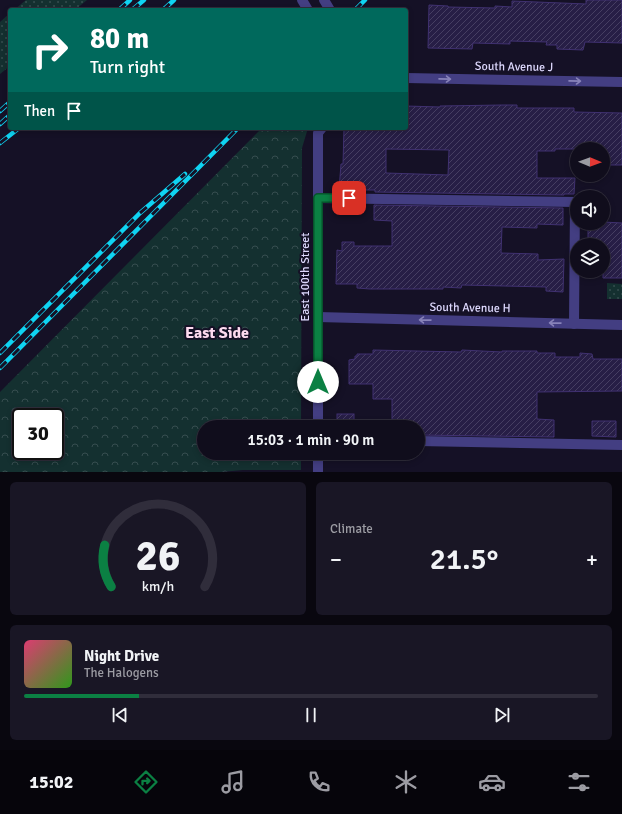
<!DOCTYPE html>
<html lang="en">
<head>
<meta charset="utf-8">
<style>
	:root { --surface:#100d1c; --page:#191625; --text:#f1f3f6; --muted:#9c9ca3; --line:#302d3b; --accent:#0b8043 }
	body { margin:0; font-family:Signika,sans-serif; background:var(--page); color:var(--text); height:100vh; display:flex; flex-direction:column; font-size:15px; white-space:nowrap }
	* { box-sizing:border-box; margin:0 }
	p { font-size:13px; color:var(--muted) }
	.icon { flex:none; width:22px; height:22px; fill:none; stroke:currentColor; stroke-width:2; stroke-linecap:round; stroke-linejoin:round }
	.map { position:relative; height:472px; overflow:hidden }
	.sheet { display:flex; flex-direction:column; gap:10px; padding:10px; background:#09070f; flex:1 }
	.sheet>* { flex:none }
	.guide { position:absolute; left:8px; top:8px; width:400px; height:122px; border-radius:4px; box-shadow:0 2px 6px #0003,0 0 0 1px var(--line); background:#00695c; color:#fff; overflow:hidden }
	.needle { width:26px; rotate:91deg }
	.tools { position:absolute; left:570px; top:142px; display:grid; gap:8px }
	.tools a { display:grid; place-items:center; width:40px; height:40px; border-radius:50%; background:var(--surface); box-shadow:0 2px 6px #0003,0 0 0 1px var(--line); font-size:20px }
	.speed { position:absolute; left:12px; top:408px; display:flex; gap:8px; font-size:20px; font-weight:700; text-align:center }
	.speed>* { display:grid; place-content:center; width:52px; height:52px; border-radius:50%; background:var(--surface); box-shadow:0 2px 6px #0003,0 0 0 1px var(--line); line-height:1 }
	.speed .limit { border:2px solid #111; border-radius:6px; background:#fff; color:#111 }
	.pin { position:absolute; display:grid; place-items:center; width:34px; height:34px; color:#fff; margin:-17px; border-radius:8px; box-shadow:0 2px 6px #0006 }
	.me { position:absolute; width:44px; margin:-22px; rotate:0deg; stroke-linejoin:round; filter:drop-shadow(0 0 3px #0008) }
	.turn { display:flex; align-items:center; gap:14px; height:84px; padding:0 16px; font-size:18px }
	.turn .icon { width:52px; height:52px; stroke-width:2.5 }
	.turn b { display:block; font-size:28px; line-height:34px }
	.then { display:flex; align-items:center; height:38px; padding:0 16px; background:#0003; gap:8px; font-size:15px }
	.big { font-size:30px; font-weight:600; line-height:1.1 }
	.sheet .widget { flex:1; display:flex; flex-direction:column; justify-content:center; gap:6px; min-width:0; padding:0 14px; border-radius:6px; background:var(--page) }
	.sheet .dial { align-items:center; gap:0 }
	.dial svg { height:104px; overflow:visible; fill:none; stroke:var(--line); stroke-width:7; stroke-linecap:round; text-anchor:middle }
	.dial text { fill:var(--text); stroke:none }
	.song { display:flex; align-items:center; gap:12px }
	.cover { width:48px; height:48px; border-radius:6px; background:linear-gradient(135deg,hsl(340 70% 55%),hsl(110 70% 35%)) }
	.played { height:4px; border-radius:2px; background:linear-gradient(90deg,var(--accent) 20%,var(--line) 20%) }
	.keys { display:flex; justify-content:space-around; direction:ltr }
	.heat { display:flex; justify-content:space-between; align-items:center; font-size:22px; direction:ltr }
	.sheet .tiles { flex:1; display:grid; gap:10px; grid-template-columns:1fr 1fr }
	.widget:last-child { grid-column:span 2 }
	.trip { position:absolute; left:197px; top:420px; width:228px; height:40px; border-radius:20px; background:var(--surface); box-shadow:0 2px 6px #0003,0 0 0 1px var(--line); font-weight:600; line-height:40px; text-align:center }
	.tabs { display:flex; height:64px; justify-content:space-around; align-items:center; background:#06050b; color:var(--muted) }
	.tabs .icon { width:28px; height:28px }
	.tabs .selected { color:var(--accent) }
	.tabs b { font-size:18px; color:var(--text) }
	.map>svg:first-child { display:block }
</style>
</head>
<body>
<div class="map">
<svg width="622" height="472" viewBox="0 0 622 472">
	<defs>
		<pattern id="green-dots" width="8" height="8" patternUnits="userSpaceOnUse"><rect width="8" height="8" fill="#143030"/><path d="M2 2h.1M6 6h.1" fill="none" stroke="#364d4f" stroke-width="1.8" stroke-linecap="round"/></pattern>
		<pattern id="forest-crowns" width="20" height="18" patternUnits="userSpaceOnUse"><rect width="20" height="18" fill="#143030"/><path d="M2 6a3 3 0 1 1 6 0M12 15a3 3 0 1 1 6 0" fill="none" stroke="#364d4f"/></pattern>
		<pattern id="building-hatch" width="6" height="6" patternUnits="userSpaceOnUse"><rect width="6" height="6" fill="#271e46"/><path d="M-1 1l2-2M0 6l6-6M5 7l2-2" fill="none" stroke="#463e62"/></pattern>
	</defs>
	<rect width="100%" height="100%" fill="#151126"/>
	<g fill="url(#green-dots)">
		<polygon points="26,0 87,0 75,10 14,10"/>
		<polygon points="10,13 10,66 0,74 0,22"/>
		<polygon points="607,283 622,284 622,299 607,299"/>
	</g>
	<path fill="url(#forest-crowns)" fill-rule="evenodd" d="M262,128h46l-6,20 -1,279h-97v26h97v17h-58l-22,2h-221v-80zM21,417h34v34h-34z"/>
	<g fill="url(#building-hatch)" stroke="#403171" fill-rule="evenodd">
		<polygon points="586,0 622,0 622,43 585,42 583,50 557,49 557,45 546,45 547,42 510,41 510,44 473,43 472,49 428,48 429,5 448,6 448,7 495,8 495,6 512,7 512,1 586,4"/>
		<path d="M502,105h15v3h57v4l48,1v52h-19v-16h-48v2h-18v27h38l-1,16h-10v1l-189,-3v-2h-36l2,-26h2l1,-36h62v-22l34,1v-1zM386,149l63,1 -1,25 -62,-2z"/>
		<polygon points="374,205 563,208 563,225 537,224 537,228 502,227 501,253 538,254 538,260 564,259 563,292 546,291 546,287 462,285 461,288 443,287 443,289 370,289 357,288 357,284 336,284 337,250 342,251 342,242 354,242 354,246 392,246 392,221 374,220"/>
		<polygon points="603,222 622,223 622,278 603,278 603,245 588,245 588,223"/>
		<polygon points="373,350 461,352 462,350 502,352 502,351 537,351 537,353 555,353 555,357 580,357 580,353 592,354 593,359 622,359 622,391 537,392 537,419 554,420 554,437 418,435 418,427 392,427 392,399 373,399 373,384 349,384 349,360 355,359 355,356 357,356 357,354 373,354"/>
		<rect x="337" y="414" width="17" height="13"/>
		<polygon points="592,421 616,421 616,437 592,436"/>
	</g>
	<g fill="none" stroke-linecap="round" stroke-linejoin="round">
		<g stroke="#433e82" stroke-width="10">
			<polyline points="318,198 575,202 574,324"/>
			<polyline points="418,441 622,445"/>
		</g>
		<g stroke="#433e82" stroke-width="10">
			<polyline points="302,0 308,10"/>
			<polyline points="324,0 330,10"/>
			<polyline points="406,78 622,82"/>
			<polyline points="318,317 622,325"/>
			<polyline points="318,427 318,133 322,128"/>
			<polyline points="318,453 318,472"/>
		</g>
		<g stroke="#0fd4f2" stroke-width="4.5">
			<g id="rail">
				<polyline points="119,10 130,0"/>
				<polyline points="132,10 144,0"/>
				<polyline points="163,10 174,0"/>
				<polyline points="355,10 365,0"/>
				<polyline points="0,111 10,102"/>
				<polyline points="0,124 10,115"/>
				<polyline points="0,143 19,128"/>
				<polyline points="0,353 140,213 185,174"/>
				<polyline points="0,368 238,128"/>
			</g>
		</g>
		<use href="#rail" stroke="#151126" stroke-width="3" stroke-dasharray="9" stroke-linecap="butt"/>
	</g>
	<defs><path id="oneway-shaft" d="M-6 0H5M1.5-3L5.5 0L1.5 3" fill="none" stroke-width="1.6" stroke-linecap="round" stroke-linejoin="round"/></defs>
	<g stroke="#8883b9">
		<use href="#oneway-shaft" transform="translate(445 79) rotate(1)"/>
		<use href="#oneway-shaft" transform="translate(575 81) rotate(1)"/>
		<use href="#oneway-shaft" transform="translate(425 320) rotate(-179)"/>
		<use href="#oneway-shaft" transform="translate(555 323) rotate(-179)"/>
	</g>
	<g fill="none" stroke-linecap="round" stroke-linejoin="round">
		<g stroke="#07532c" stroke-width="10">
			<polyline id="route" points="318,382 318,198 349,198"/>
		</g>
		<use href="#route" stroke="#0b8043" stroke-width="7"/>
	</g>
	<g text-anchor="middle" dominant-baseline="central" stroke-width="4" stroke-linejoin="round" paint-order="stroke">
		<g font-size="12" fill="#ddd8fd" stroke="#151126">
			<text transform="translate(514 67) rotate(1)">South Avenue J</text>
			<text transform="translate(305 277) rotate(-90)">East 100th Street</text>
			<text transform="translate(470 308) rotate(1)">South Avenue H</text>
		</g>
		<g font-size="16" font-weight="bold" fill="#fddaef" stroke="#151126">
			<text x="217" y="333">East Side</text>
		</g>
	</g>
</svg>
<div class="tools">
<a><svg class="needle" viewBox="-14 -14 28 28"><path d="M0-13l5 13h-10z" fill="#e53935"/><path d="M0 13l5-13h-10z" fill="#9c9ca3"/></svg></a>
<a><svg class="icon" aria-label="sound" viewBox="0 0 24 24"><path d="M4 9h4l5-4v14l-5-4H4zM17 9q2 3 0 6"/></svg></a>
<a><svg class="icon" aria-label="layers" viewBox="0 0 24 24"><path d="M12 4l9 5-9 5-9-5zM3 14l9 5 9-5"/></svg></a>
</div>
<div class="speed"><div class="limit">30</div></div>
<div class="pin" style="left:349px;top:198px;background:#d93025"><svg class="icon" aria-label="arrive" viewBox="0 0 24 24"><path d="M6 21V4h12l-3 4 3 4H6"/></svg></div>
<svg class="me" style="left:318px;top:382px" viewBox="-20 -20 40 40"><circle r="19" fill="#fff"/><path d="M0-13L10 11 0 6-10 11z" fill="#0b8043"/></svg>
<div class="trip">15:03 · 1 min · 90 m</div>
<div class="guide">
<div class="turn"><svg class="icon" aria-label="right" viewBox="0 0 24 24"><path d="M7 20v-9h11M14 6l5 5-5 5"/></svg><div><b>80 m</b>Turn right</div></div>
<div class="then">Then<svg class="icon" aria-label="arrive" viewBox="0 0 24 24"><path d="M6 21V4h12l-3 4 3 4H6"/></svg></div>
</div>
</div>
<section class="sheet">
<div class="tiles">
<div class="widget dial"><svg viewBox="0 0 100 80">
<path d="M14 69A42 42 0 1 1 86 69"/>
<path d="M14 69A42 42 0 0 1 9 37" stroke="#0b8043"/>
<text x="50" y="56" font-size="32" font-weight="700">26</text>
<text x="50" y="72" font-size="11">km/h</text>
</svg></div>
<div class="widget"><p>Climate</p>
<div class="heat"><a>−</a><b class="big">21.5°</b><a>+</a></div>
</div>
<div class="widget">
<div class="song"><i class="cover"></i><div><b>Night Drive</b><p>The Halogens</p></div></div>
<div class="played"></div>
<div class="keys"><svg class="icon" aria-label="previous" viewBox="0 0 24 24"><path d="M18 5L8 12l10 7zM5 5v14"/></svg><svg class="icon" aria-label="pause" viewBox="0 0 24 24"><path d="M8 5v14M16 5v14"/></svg><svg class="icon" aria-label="next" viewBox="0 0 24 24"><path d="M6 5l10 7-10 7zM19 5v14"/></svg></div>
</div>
</div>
</section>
<nav class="tabs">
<b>15:02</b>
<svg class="icon selected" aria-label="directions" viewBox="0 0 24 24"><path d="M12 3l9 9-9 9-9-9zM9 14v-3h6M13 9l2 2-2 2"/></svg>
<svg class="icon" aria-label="music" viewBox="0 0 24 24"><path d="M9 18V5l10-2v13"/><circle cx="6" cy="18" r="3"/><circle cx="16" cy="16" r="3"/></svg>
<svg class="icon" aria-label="phone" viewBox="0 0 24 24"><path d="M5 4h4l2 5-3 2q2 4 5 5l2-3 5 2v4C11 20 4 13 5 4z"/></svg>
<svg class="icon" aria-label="climate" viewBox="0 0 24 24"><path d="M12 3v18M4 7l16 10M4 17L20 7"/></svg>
<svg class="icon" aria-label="car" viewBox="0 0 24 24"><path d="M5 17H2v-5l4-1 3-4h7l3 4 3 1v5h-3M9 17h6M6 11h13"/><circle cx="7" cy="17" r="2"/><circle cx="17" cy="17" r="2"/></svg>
<svg class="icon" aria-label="filters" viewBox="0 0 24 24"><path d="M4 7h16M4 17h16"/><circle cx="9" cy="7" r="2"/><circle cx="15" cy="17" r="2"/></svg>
</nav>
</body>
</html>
